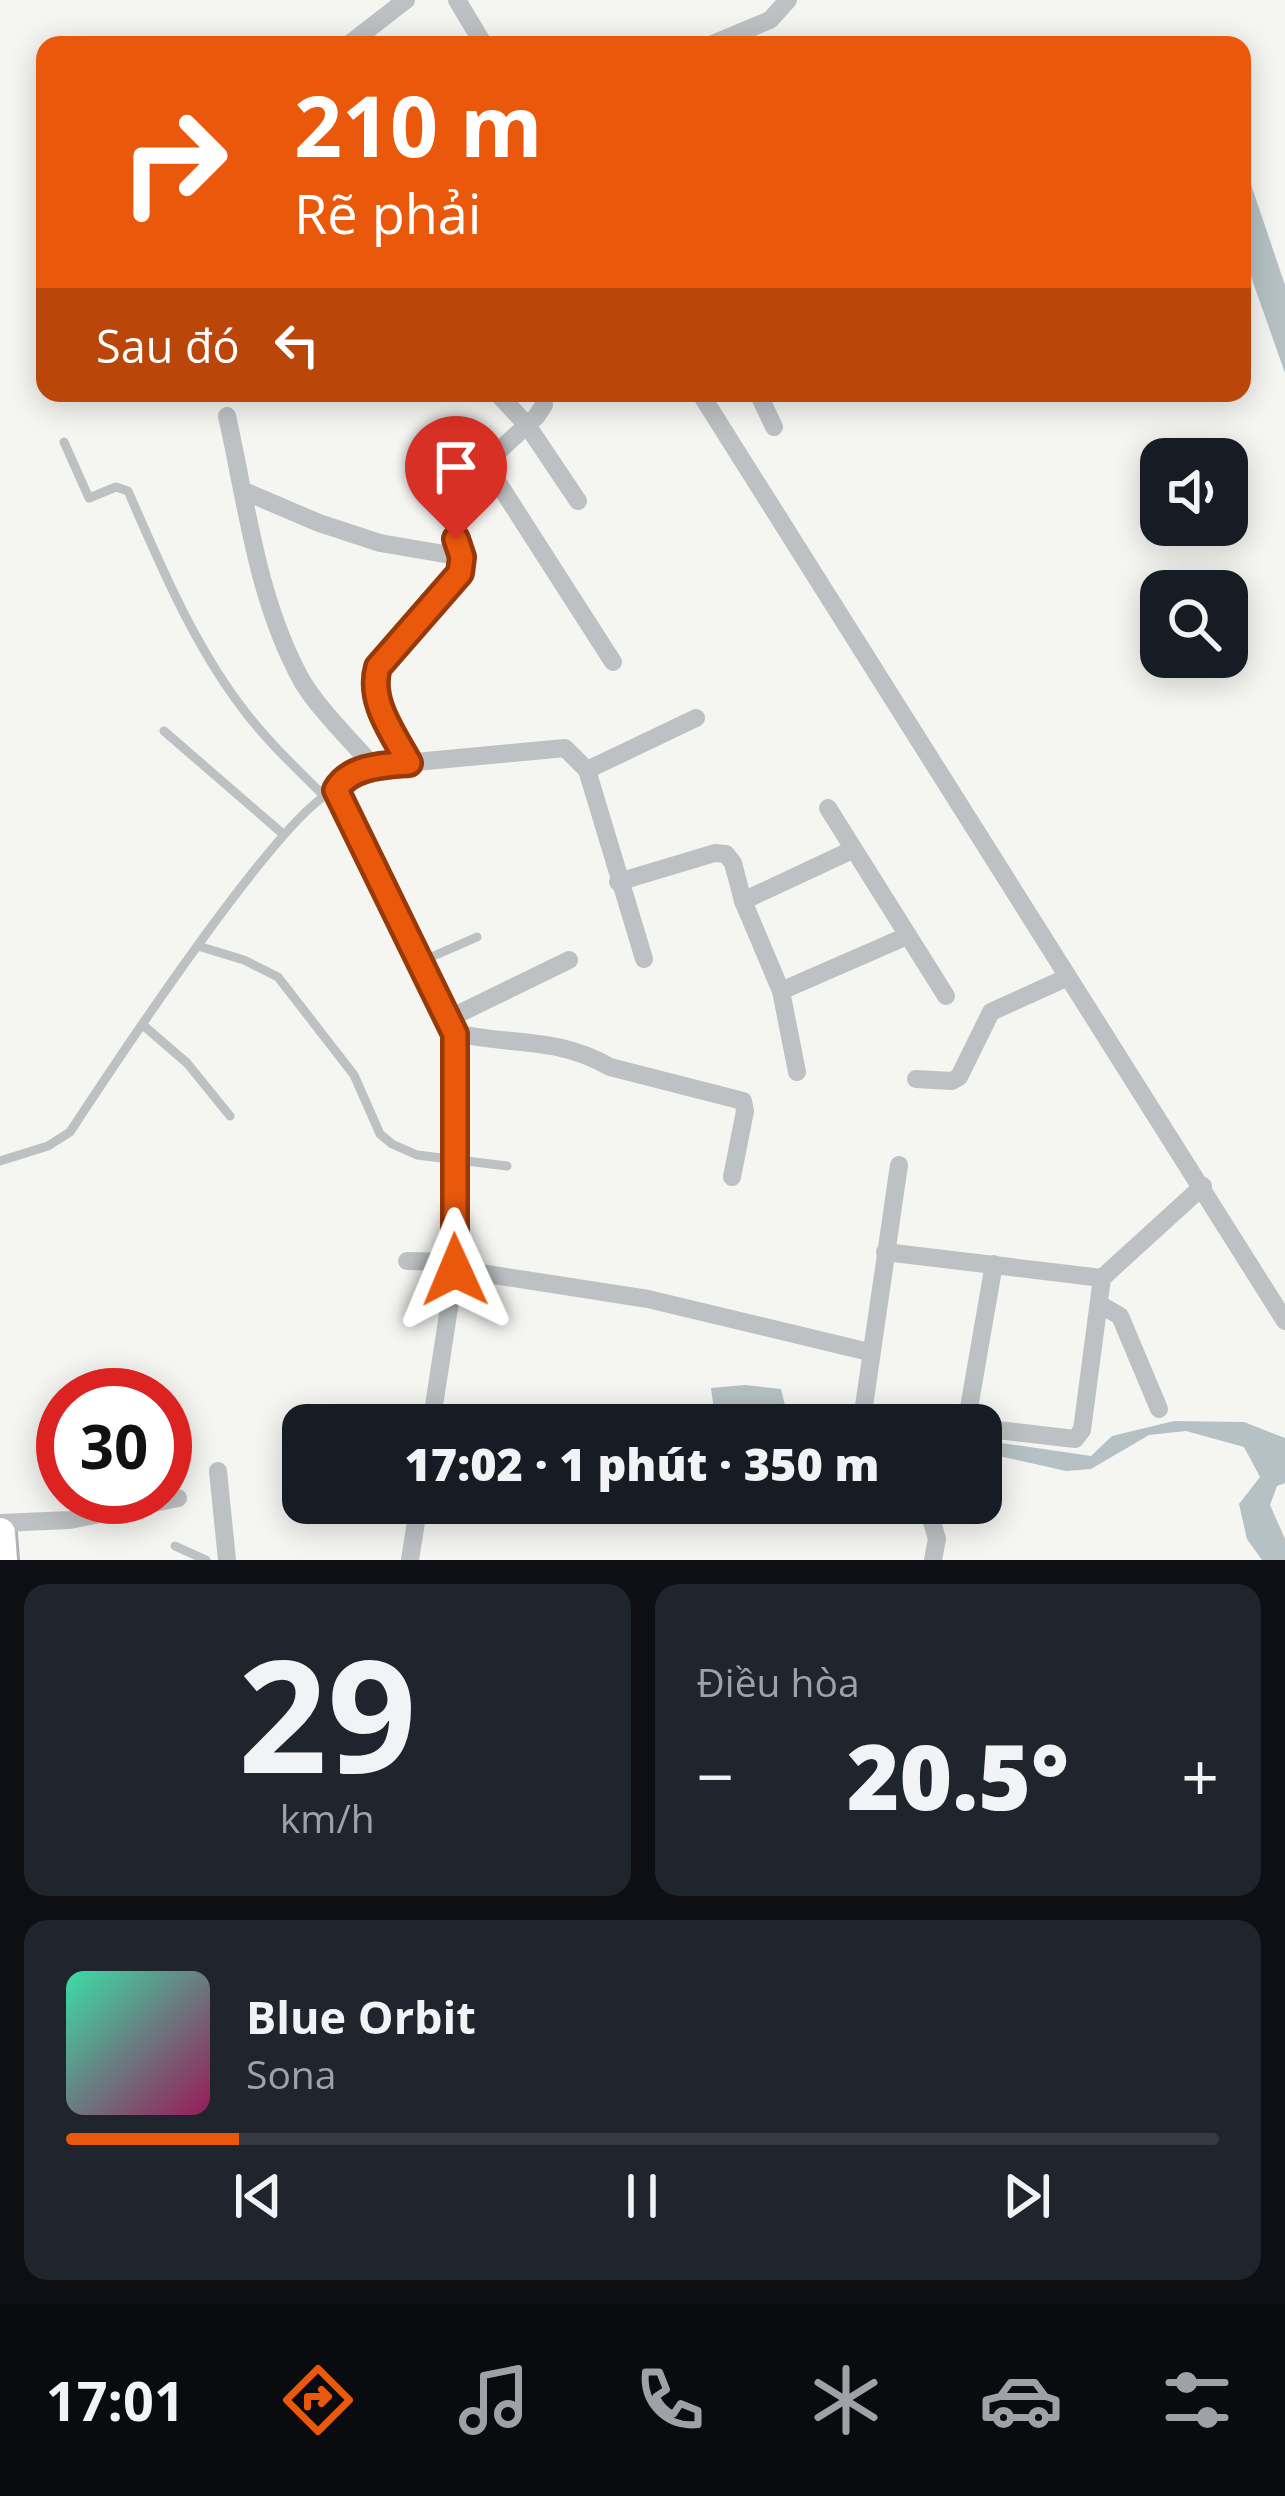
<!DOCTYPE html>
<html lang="vi">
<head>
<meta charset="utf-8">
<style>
	:root { --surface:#171b24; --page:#20242c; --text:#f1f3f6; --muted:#9ea1a6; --line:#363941; --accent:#ea580c }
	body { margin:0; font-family:"Open Sans",sans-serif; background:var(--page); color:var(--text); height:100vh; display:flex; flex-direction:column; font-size:45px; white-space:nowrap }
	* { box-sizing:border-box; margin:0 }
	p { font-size:39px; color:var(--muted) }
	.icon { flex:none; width:66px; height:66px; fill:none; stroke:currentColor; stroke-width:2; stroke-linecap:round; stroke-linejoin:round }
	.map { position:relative; height:1560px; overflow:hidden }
	.sheet { display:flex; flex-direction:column; gap:24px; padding:24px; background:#0d0f14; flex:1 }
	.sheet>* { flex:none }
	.top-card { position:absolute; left:36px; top:36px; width:1215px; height:366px; border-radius:24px; box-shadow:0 6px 30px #0003; background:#ea580c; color:#fff; overflow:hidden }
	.tools { position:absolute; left:1140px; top:438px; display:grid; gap:24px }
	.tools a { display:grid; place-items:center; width:108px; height:108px; border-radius:24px; background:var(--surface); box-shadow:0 6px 30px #0003; font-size:60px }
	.speed { position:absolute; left:36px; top:1368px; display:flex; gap:24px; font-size:60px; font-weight:700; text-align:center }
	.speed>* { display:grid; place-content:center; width:156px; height:156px; border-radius:50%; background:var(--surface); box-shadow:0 6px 30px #0003; line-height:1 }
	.speed .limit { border:18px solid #d22; background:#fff; color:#111 }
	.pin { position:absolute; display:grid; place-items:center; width:102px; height:102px; color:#fff; margin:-123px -51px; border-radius:50% 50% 50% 0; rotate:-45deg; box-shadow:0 0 12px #0007 }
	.pin .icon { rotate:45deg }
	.me { position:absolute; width:132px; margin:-66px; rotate:359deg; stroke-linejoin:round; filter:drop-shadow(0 0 9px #0008) }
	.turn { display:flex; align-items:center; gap:42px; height:252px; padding:0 60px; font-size:54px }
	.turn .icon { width:156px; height:156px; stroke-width:2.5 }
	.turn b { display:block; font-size:84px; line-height:102px }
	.then { display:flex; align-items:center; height:114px; padding:0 60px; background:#0003; gap:24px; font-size:45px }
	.big { font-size:90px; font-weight:800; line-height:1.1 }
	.sheet .tile { flex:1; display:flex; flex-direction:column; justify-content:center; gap:18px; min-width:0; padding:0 42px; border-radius:24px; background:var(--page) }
	.sheet .dial { align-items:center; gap:0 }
	.dial b { font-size:156px; line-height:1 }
	.song { display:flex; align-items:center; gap:36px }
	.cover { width:144px; height:144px; border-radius:18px; background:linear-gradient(135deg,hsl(160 70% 55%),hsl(330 70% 35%)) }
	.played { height:12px; border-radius:6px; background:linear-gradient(90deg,var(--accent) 15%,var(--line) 15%) }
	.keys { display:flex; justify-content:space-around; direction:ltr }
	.heat { display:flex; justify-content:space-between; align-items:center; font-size:66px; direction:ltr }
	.sheet .tiles { flex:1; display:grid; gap:24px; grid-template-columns:1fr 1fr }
	.tile:last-child { grid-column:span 2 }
	.trip { position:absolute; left:282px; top:1404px; width:720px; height:120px; border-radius:24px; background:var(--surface); box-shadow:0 6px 30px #0003; font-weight:800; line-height:120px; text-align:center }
	.menu { display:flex; height:192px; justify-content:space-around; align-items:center; background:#090b0e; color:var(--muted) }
	.menu .icon { width:84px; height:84px }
	.menu .selected { color:var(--accent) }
	.menu b { font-size:54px; color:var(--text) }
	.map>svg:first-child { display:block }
</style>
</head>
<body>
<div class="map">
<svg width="1285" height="1560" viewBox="0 0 1285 1560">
	<rect width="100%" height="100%" fill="#f5f5f2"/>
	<g fill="#b5c1c4">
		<polygon points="1242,158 1285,285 1285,373 1242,251"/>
		<polygon points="745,1385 781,1389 786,1409 783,1425 716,1425 711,1388"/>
		<polygon points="1174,1421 1244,1422 1285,1438 1285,1483 1277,1486 1270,1505 1285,1539 1285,1560 1262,1560 1247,1539 1239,1504 1260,1477 1244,1447 1186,1431 1149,1435 1091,1469 1066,1471 981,1452 981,1440 1091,1456 1112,1436"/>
	</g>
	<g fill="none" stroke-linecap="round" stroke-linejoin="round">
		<g stroke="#aeb4b6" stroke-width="36">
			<polyline id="primary" points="0,1533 2,1560"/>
		</g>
		<g stroke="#bdc1c4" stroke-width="9">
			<path d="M64,442l25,56 27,-11 12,4c32,73 64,150 112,214 24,33 54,61 82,89"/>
			<polyline points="164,731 283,834"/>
			<polyline points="198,946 244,960 278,977 354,1075 380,1134 392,1144 417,1155 507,1166"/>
			<polyline points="420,962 477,937"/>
			<polyline points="144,1026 187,1063 230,1116"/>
			<path d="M0,1161l48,-15 22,-14c38,-58 215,-327 266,-342"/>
			<polyline points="372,1417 431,1409"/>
			<polyline points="175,1546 206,1560"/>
		</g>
		<g stroke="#bdc1c4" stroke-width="18">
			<polyline points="457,0 484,45"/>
			<polyline points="348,45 406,0"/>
			<polyline points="710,45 770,20 788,0"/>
			<polyline points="497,393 527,425 578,501"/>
			<polyline points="700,393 1285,1321"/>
			<polyline points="758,393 774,427"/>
			<path d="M227,416c20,89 30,184 75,265 18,30 48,58 71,85"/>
			<polyline points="486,464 613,662"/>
			<polyline points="244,491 319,523 380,543 462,557"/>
			<path d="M409,763c-16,-30 -41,-62 -31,-96l82,-94c4,-17 -4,-31 -2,-48 6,-52 42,-74 78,-108l8,-12 -1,-12"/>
			<polyline points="587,770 696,718"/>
			<polyline points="828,808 946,996"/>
			<polyline points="618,882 715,853 726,854 733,863 743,901 781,991 797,1072"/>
			<polyline points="743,901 852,850"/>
			<polyline points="781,991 907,936"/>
			<polyline points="448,1019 569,960"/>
			<path d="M455,1033c57,13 101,3 155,34l133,34 2,10 -13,66"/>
			<polyline points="916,1079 952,1081 959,1077 991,1012 1068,977"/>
			<polyline points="899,1165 863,1413 961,1425"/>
			<polyline points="885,1252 1102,1278"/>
			<polyline points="407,1261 455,1262"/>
			<polyline points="455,1269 648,1299 869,1352"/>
			<polyline points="1099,1304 1120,1316 1159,1409"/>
			<polyline points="431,1425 455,1269 455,1033 336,790 337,785 373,766 565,748 587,770 644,959"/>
			<polyline points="966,1425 994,1264"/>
			<polyline points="981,1428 1075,1439 1082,1430 1102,1278 1203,1186"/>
			<polyline points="218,1471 227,1560"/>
			<polyline points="928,1508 937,1539 933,1560"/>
			<polyline points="0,1523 70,1520 178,1498"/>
			<polyline points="410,1560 419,1503"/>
		</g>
		<use href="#primary" stroke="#fff" stroke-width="30"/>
	</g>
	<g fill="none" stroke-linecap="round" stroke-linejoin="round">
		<g stroke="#983908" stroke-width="30">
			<path id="route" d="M455,1270v-236l-119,-244c13,-24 48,-25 73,-27 -16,-30 -41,-62 -31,-96l82,-94 2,-16 -6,-18"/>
		</g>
		<use href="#route" stroke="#ea580c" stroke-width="21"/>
	</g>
</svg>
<div class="tools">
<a><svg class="icon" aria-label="sound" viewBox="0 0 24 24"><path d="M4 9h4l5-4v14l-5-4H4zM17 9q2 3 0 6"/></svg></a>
<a><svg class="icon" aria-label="search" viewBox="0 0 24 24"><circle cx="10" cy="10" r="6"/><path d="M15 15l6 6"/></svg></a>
</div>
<div class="speed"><div class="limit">30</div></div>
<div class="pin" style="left:456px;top:539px;background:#d93025"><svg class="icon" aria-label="arrive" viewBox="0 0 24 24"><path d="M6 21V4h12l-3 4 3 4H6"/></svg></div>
<svg class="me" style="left:455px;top:1270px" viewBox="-20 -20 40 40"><path d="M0-17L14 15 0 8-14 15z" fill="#ea580c" stroke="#fff" stroke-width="4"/></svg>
<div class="trip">17:02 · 1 phút · 350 m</div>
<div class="top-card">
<div class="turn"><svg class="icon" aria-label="right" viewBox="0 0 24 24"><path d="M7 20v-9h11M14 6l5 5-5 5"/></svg><div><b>210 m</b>Rẽ phải</div></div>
<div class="then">Sau đó<svg class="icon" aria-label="left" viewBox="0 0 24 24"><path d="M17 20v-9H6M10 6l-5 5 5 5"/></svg></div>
</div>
</div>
<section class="sheet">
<div class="tiles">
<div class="tile dial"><b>29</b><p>km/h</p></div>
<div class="tile"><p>Điều hòa</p>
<div class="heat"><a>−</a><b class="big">20.5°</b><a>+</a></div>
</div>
<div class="tile">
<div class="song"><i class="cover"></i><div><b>Blue Orbit</b><p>Sona</p></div></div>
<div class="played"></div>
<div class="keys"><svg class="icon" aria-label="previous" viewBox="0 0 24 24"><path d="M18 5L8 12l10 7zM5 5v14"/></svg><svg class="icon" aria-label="pause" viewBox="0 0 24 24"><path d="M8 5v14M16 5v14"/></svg><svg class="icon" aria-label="next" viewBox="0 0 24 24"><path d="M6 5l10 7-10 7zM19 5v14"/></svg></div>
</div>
</div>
</section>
<nav class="menu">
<b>17:01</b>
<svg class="icon selected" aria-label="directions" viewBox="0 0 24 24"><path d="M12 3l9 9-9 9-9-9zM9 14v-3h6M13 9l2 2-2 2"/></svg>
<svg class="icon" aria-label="music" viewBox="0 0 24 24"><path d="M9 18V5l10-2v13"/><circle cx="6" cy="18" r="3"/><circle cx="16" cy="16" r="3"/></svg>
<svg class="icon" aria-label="phone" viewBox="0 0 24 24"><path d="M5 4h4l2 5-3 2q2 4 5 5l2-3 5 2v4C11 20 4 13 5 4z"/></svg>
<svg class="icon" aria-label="climate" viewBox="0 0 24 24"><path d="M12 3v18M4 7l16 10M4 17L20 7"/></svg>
<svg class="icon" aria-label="car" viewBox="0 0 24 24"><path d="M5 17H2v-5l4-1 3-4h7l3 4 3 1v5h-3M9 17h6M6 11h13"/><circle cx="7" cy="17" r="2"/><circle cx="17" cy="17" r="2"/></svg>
<svg class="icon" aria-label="filters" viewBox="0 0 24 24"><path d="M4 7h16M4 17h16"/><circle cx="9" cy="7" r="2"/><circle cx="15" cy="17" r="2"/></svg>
</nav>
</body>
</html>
